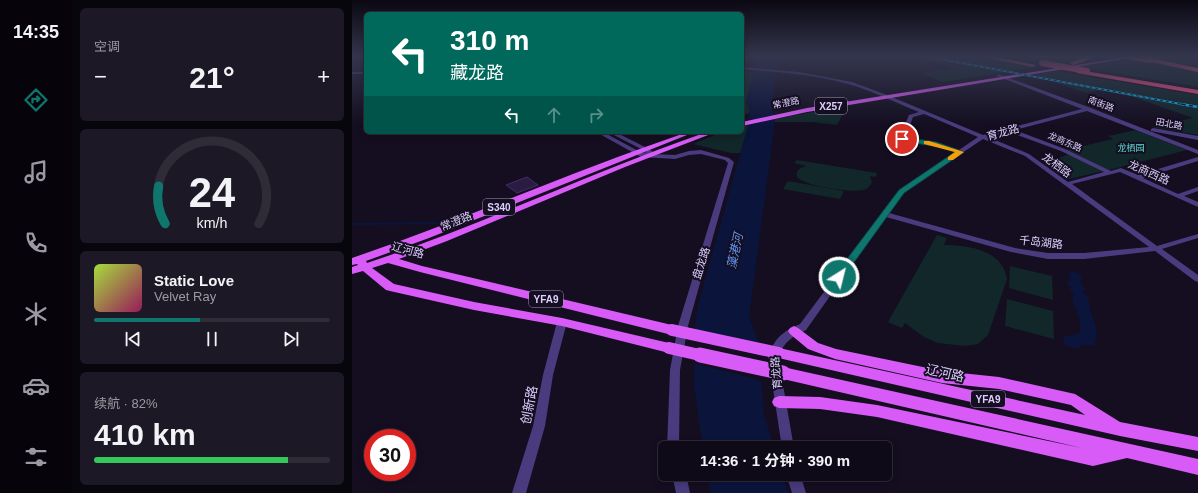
<!DOCTYPE html>
<html lang="zh">
<head>
<meta charset="utf-8">
<style>
	:root { --surface:#0f0a18; --page:#1d1825; --text:#f1f3f6; --muted:#9b9aa2; --line:#2f2b37; --accent:#0f766e }
	body { margin:0; font-family:Helvetica,"Noto Sans SC",sans-serif; background:var(--page); color:var(--text); height:100vh; display:flex; flex-direction:column; font-size:15px; white-space:nowrap }
	* { box-sizing:border-box; margin:0 }
	p { font-size:13px; color:var(--muted) }
	.icon { flex:none; width:22px; height:22px; fill:none; stroke:currentColor; stroke-width:2; stroke-linecap:round; stroke-linejoin:round }
	.map { position:relative; flex:1; overflow:hidden }
	.sheet { display:flex; flex-direction:column; gap:8px; padding:8px; background:#08060d; width:280px }
	.sheet>* { flex:none }
	.top-card { position:absolute; left:12px; top:12px; width:380px; height:122px; border-radius:6px; box-shadow:0 2px 10px #0003,0 0 0 1px var(--line); background:#00695c; color:#fff; overflow:hidden }
	.speed { position:absolute; left:12px; top:429px; display:flex; gap:8px; font-size:20px; font-weight:700; text-align:center }
	.speed>* { display:grid; place-content:center; width:52px; height:52px; border-radius:50%; background:var(--surface); box-shadow:0 2px 10px #0003,0 0 0 1px var(--line); line-height:1 }
	.speed .limit { border:6px solid #d22; background:#fff; color:#111 }
	.pin { position:absolute; display:grid; place-items:center; width:34px; height:34px; color:#fff; margin:-17px; border:2px solid #fff; border-radius:50%; box-shadow:0 1px 4px #0007 }
	.me { position:absolute; width:44px; margin:-22px; rotate:36deg; stroke-linejoin:round; filter:drop-shadow(0 0 3px #0008) }
	.turn { display:flex; align-items:center; gap:14px; height:84px; padding:0 20px; font-size:18px }
	.turn .icon { width:52px; height:52px; stroke-width:2.5 }
	.turn b { display:block; font-size:28px; line-height:34px }
	.lanes { display:flex; align-items:center; height:38px; padding:0 20px; background:#0003; justify-content:center; gap:20px; direction:ltr }
	.lanes .off { opacity:.35 }
	.big { font-size:30px; font-weight:700; line-height:1.1 }
	.sheet .tile { flex:1; display:flex; flex-direction:column; justify-content:center; gap:6px; min-width:0; padding:0 14px; border-radius:6px; background:var(--page) }
	.sheet .dial { align-items:center; gap:0 }
	.dial svg { height:104px; overflow:visible; fill:none; stroke:var(--line); stroke-width:7; stroke-linecap:round; text-anchor:middle }
	.dial text { fill:var(--text); stroke:none }
	.song { display:flex; align-items:center; gap:12px }
	.cover { width:48px; height:48px; border-radius:6px; background:linear-gradient(135deg,hsl(80 70% 55%),hsl(330 70% 35%)) }
	.played { height:4px; border-radius:2px; background:linear-gradient(90deg,var(--accent) 45%,var(--line) 45%) }
	.keys { display:flex; justify-content:space-around; direction:ltr }
	.heat { display:flex; justify-content:space-between; align-items:center; font-size:22px; direction:ltr }
	.charge { height:6px; border-radius:3px; background:linear-gradient(90deg,#34c759 82%,var(--line) 0) }
	.trip { position:absolute; left:306px; top:441px; width:234px; height:40px; border-radius:6px; background:var(--surface); box-shadow:0 2px 10px #0003,0 0 0 1px var(--line); font-weight:700; line-height:40px; text-align:center }
	main { display:flex; flex:1; min-height:0 }
	.tabs { display:flex; flex-direction:column; width:72px; justify-content:space-around; align-items:center; background:#06040a; color:var(--muted) }
	.tabs .icon { width:28px; height:28px }
	.tabs .active { color:var(--accent) }
	.tabs b { font-size:18px; color:var(--text) }
	.map>svg:first-child { display:block }
</style>
</head>
<body>
<main>
<nav class="tabs">
<b>14:35</b>
<svg class="icon active" aria-label="directions" viewBox="0 0 24 24"><path d="M12 3l9 9-9 9-9-9zM9 14v-3h6M13 9l2 2-2 2"/></svg>
<svg class="icon" aria-label="music" viewBox="0 0 24 24"><path d="M9 18V5l10-2v13"/><circle cx="6" cy="18" r="3"/><circle cx="16" cy="16" r="3"/></svg>
<svg class="icon" aria-label="phone" viewBox="0 0 24 24"><path d="M5 4h4l2 5-3 2q2 4 5 5l2-3 5 2v4C11 20 4 13 5 4z"/></svg>
<svg class="icon" aria-label="climate" viewBox="0 0 24 24"><path d="M12 3v18M4 7l16 10M4 17L20 7"/></svg>
<svg class="icon" aria-label="car" viewBox="0 0 24 24"><path d="M5 17H2v-5l4-1 3-4h7l3 4 3 1v5h-3M9 17h6M6 11h13"/><circle cx="7" cy="17" r="2"/><circle cx="17" cy="17" r="2"/></svg>
<svg class="icon" aria-label="filters" viewBox="0 0 24 24"><path d="M4 7h16M4 17h16"/><circle cx="9" cy="7" r="2"/><circle cx="15" cy="17" r="2"/></svg>
</nav>
<section class="sheet">
<div class="tile"><p>空调</p>
<div class="heat"><a>−</a><b class="big">21°</b><a>+</a></div>
</div>
<div class="tile dial"><svg viewBox="0 0 100 80">
<path d="M14 69A42 42 0 1 1 86 69"/>
<path d="M14 69A42 42 0 0 1 9 40" stroke="#0f766e"/>
<text x="50" y="56" font-size="32" font-weight="700">24</text>
<text x="50" y="72" font-size="11">km/h</text>
</svg></div>
<div class="tile">
<div class="song"><i class="cover"></i><div><b>Static Love</b><p>Velvet Ray</p></div></div>
<div class="played"></div>
<div class="keys"><svg class="icon" aria-label="previous" viewBox="0 0 24 24"><path d="M18 5L8 12l10 7zM5 5v14"/></svg><svg class="icon" aria-label="pause" viewBox="0 0 24 24"><path d="M8 5v14M16 5v14"/></svg><svg class="icon" aria-label="next" viewBox="0 0 24 24"><path d="M6 5l10 7-10 7zM19 5v14"/></svg></div>
</div>
<div class="tile"><p>续航 · 82%</p><b class="big">410 km</b><div class="charge"></div></div>
</section>
<div class="map">
<svg width="846" height="493" viewBox="0 0 846 493">
	<rect width="100%" height="100%" fill="#140e20"/>
	<g fill="#11272a">
		<polygon points="560,56 614,56 686,67 591,82 569,73 603,68 584,61 574,62"/>
		<path d="M660,56h78c-25,13 -52,4 -78,0z"/>
		<polygon points="807,56 846,56 846,66 809,61 814,64 846,72 846,87 726,67"/>
		<polygon points="391,71 402,72 394,103 398,110 397,113 390,115"/>
		<polygon points="704,71 846,95 846,135 799,127 841,118 776,95 749,90 734,93 682,74"/>
		<polygon points="495,106 485,125 461,122 422,122 422,119"/>
		<polygon points="397,125 388,153 379,153 341,144 370,132 390,132 390,127"/>
		<polygon points="784,130 835,150 757,170 714,150 761,139 756,136"/>
		<polygon points="717,154 752,171 717,179 694,163"/>
		<path d="M445,160l80,13 -1,4 -6,-1 2,6c-2,4 -4,7 -9,8 -12,3 -59,-4 -66,-13 -2,-8 4,-9 9,-11l-12,-3z"/>
		<polygon points="436,181 492,191 488,199 431,189"/>
		<path d="M585,235l10,3 -3,7c24,0 59,5 63,34l-19,56 -10,9 -13,2 -27,-3 -14,-6 -19,-14 -3,5 -14,-6z"/>
		<polygon points="658,266 700,276 701,300 657,288"/>
		<polygon points="655,299 701,311 702,339 653,326"/>
	</g>
	<g fill="#0b153c">
		<polygon points="406,56 429,56 423,74 424,78 419,107 423,120 397,317 406,341 412,415 422,448 351,448 342,385 343,325 346,305 397,122 398,110 394,103"/>
		<path d="M721,272l6,2 3,3 -2,5 5,7 -2,3 6,7c-1,17 13,27 5,47l-11,-1 -5,3 -9,-1 -6,-6 1,-5 11,-1 5,-3v-12l-8,-21 2,-4 -4,-5 1,-3 -5,-5 5,-2 -2,-7z"/>
		<polygon points="356,474 430,474 436,493 359,493"/>
	</g>
	<polygon fill="#140e20" points="341,329 408,345 411,381 341,363"/>
	<g fill="none" stroke-linecap="round" stroke-linejoin="round">
		<polyline stroke="#0b153c" stroke-width="2" points="0,224 96,223"/>
	</g>
	<polygon fill="#291b41" stroke="#442e6c" points="175,177 186,185 165,193 154,185"/>
	<g fill="none" stroke-linecap="round" stroke-linejoin="round">
		<g fill="#493b7e" fill-rule="evenodd">
			<path d="M390,67l57,5 53,10 35,13 96,40 99,-26 -85,-33 1,-2 93,34 107,42v4l-111,-43 -72,19 50,19 46,22 10,-3 17,7 60,-18v4l-55,17 35,16 20,-7v4l-14,5 14,6v5l-78,-35 -48,12 85,62 41,-12v4l-36,11 36,26v7l-3,-1 -40,-30 -71,8h-36l-37,-7 -125,-35 -80,113c-13,6 -22,12 -28,26l16,92h-12l-14,-92c7,-18 14,-24 32,-32l100,-134 56,-38 -21,-6 -35,-6 -1,-1 10,-24 10,-3c-23,-9 -46,-21 -71,-28 -34,-10 -71,-12 -106,-15zM572,114l54,23 -19,13 -23,-8 -31,-4 8,-21zM657,132l52,19 43,21 -36,10 -39,-28 -41,-17zM631,139l42,17 124,91 -65,6h-36l-33,-5 -126,-35 15,-21z"/>
			<rect x="0" y="72" width="14" height="2"/>
			<polygon points="801,128 846,136 846,140 799,131 799,129"/>
			<polygon points="244,132 251,132 290,153 295,152 256,132 263,132 297,149 301,152 300,154 323,155 337,151 349,150 377,158 382,162 336,326 328,370 327,448 315,448 318,370 326,326 376,163 373,160 349,154 337,155 323,159 289,157"/>
			<polygon points="210,318 213,319 215,322 201,375 193,426 174,493 160,493 181,426 191,375 205,322 207,319"/>
			<polygon points="320,474 334,474 338,493 324,493"/>
			<polygon points="434,474 448,474 454,493 440,493"/>
		</g>
		<g fill="#d85bf8" fill-rule="evenodd">
			<polygon points="781,56 790,56 455,112 390,126 390,122 455,108"/>
			<path d="M355,132h9l-91,35 -178,74 -48,18 23,7 250,59 4,2 2,3 -2,3 -4,2 -252,-63 -32,-9 -16,5 22,16 80,18 88,16 107,25 5,1 1,4 -1,4 -5,1 -107,-27 -88,-16 -84,-19 -4,-1 -23,-19 -11,3v-7l6,-2 -1,-1 -5,1v-7c111,-38 219,-86 330,-124l5,1 -258,103 -63,23 1,2c115,-38 225,-91 340,-131z"/>
			<polygon points="442,326 446,328 466,343 484,349 590,371 647,377 723,394 768,422 846,437 846,451 768,436 422,357 420,353 422,349 427,348 733,415 719,405 647,389 590,383 483,359 456,349 438,334 436,331 438,328"/>
			<polygon points="431,367 846,459 846,475 775,458 741,466 525,417 468,409 427,408 422,406 420,402 422,398 427,396 468,397 525,405 730,448 431,379 426,377 424,373 426,369"/>
		</g>
		<g fill="#f84f84" fill-rule="evenodd">
			<polygon points="626,56 637,56 684,65 681,67"/>
			<polygon points="735,56 742,56 734,61 721,65 718,63"/>
			<polygon points="798,58 846,68 846,72 796,61 796,59"/>
			<polygon points="727,70 846,90 846,94 725,73 724,72"/>
		</g>
		<g stroke="#0ab1ef" stroke-width="2">
			<polyline id="rail-far1" points="572,56 834,105"/>
		</g>
		<g stroke="#0ab1ef" stroke-width="2.5">
			<polyline id="rail" points="829,104 846,107"/>
		</g>
		<use href="#rail-far1" stroke="#140e20" stroke-width="1" stroke-dasharray="3" stroke-linecap="butt"/>
		<use href="#rail" stroke="#140e20" stroke-width="1.5" stroke-dasharray="4" stroke-linecap="butt"/>
		<g stroke="#d85bf8" stroke-width="12">
			<polyline points="320,330 427,353"/>
			<polyline points="317,348 352,356"/>
		</g>
		<polyline stroke="#d85bf8" stroke-width="15" points="348,355 431,373"/>
		<g stroke="#f84f84" stroke-width="6">
			<polyline points="777,56 798,60"/>
			<polyline points="690,63 735,71"/>
		</g>
	</g>
	<linearGradient id="sky" x2="0" y2="1"><stop stop-color="#0b0812"/><stop offset="0.45" stop-color="#34364e"/><stop offset="1" stop-color="#34364e" stop-opacity="0"/></linearGradient>
	<rect width="846" height="125" fill="url(#sky)"/>
	<polygon fill="#0f766e" stroke="#0a4d48" points="550,137 584,142 612,152 552,193 490,279 483,279 482,277 483,275 547,190 603,152 583,146 548,141 548,138"/>
	<polygon fill="#f59e0b" points="572,141 577,141 612,152 601,160 596,160 596,157 603,152 572,144"/>
	<g text-anchor="middle" dominant-baseline="central" stroke-width="4" stroke-linejoin="round" paint-order="stroke">
		<g font-size="9" fill="#dccffd" stroke="#140e20">
			<text transform="translate(434 103) rotate(-11)">常澄路</text>
			<text transform="translate(749 104) rotate(21)">南街路</text>
			<text transform="translate(817 124) rotate(10)">田北路</text>
			<text transform="translate(713 142) rotate(23)">龙商东路</text>
		</g>
		<g font-size="9" fill="#5fdad0" stroke="#140e20">
			<text x="779" y="148">龙栖园</text>
		</g>
		<g fill="#140e20" stroke="#a095bb" stroke-width="1">
			<rect x="463" y="98" width="32" height="16" rx="3"/>
			<rect x="131" y="199" width="32" height="16" rx="3"/>
			<rect x="177" y="291" width="34" height="16" rx="3"/>
			<rect x="619" y="391" width="34" height="16" rx="3"/>
		</g>
		<g font-size="10" font-weight="bold" fill="#dccffd">
			<text x="479" y="106">X257</text>
			<text x="147" y="207">S340</text>
			<text x="194" y="299">YFA9</text>
			<text x="636" y="399">YFA9</text>
		</g>
		<g font-size="11" fill="#dccffd" stroke="#140e20">
			<text transform="translate(651 132) rotate(-15)">育龙路</text>
			<text transform="translate(705 165) rotate(36)">龙栖路</text>
			<text transform="translate(797 172) rotate(24)">龙商西路</text>
			<text transform="translate(104 221) rotate(-22)">常澄路</text>
			<text transform="translate(689 242) rotate(6)">千岛湖路</text>
			<text transform="translate(56 250) rotate(15)">辽河路</text>
			<text transform="translate(349 263) rotate(-72)">盘龙路</text>
			<text transform="translate(424 373) rotate(-95)">育龙路</text>
		</g>
		<g font-size="12" font-style="italic" fill="#6299f9" stroke="#140e20">
			<text transform="translate(383 251) rotate(-78)">藻港河</text>
		</g>
		<g font-size="13" fill="#dccffd" stroke="#140e20">
			<text transform="translate(593 373) rotate(13)">辽河路</text>
			<text transform="translate(177 405) rotate(-79)">创新路</text>
		</g>
	</g>
</svg>
<div class="speed"><div class="limit">30</div></div>
<div class="pin" style="left:550px;top:139px;background:#d93025"><svg class="icon" aria-label="arrive" viewBox="0 0 24 24"><path d="M6 21V4h12l-3 4 3 4H6"/></svg></div>
<svg class="me" style="left:487px;top:277px" viewBox="-20 -20 40 40"><circle r="17" fill="#0f766e" stroke="#fff" stroke-width="3"/><path d="M0-11L8 9 0 5-8 9z" fill="#fff"/></svg>
<div class="trip">14:36 · 1 分钟 · 390 m</div>
<div class="top-card">
<div class="turn"><svg class="icon" aria-label="left" viewBox="0 0 24 24"><path d="M17 20v-9H6M10 6l-5 5 5 5"/></svg><div><b>310 m</b>藏龙路</div></div>
<div class="lanes"><svg class="icon" aria-label="left" viewBox="0 0 24 24"><path d="M17 20v-9H6M10 6l-5 5 5 5"/></svg><svg class="icon off" aria-label="ahead" viewBox="0 0 24 24"><path d="M12 20V5M6 11l6-6 6 6"/></svg><svg class="icon off" aria-label="right" viewBox="0 0 24 24"><path d="M7 20v-9h11M14 6l5 5-5 5"/></svg></div>
</div>
</div>
</main>
</body>
</html>
